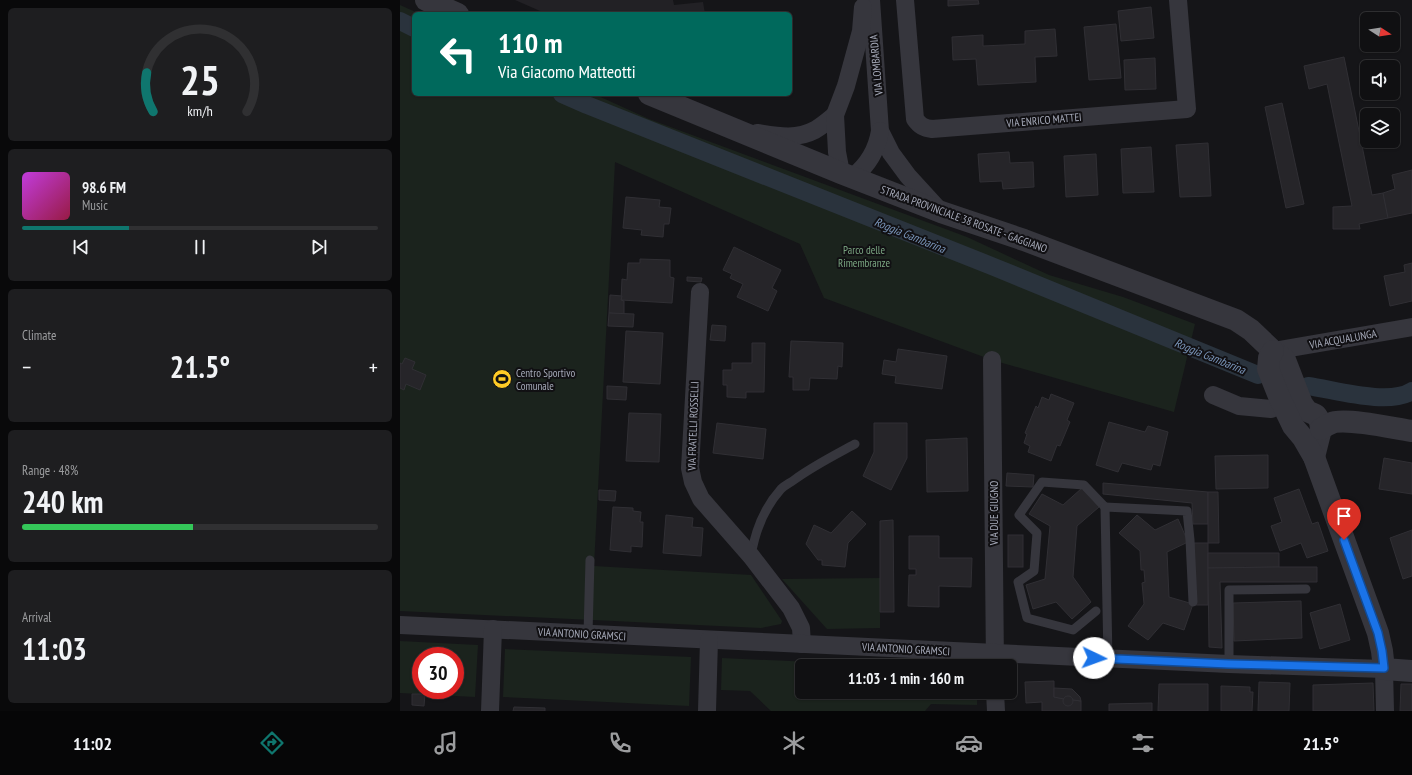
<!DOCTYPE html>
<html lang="en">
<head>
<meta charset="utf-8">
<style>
	:root { --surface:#101012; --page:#1e1e20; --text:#f1f3f6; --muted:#9c9d9f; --line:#303032; --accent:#0f766e }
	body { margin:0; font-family:"PT Sans Narrow",sans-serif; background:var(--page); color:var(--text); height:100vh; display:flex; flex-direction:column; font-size:15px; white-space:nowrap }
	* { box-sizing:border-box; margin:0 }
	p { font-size:13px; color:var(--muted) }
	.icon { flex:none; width:22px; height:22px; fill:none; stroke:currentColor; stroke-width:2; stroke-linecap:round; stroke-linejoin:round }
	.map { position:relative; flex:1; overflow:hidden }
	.details { display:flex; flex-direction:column; gap:8px; padding:8px; background:#09090a; width:400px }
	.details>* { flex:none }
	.top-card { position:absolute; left:12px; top:12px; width:380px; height:84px; border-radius:6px; box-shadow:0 1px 3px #0004,0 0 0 1px var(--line); background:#00695c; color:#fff; overflow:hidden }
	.needle { width:26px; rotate:102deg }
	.fabs { position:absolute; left:960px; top:12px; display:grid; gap:8px }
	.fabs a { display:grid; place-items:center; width:40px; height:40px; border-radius:6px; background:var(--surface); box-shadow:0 1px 3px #0004,0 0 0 1px var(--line); font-size:20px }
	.speed { position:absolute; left:12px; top:647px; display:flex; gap:8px; font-size:20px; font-weight:700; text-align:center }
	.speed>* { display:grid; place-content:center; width:52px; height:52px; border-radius:50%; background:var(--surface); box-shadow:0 1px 3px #0004,0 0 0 1px var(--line); line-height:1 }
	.speed .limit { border:6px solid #d22; background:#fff; color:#111 }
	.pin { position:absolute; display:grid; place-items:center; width:34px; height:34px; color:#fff; margin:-41px -17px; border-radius:50% 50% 50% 0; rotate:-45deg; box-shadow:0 0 4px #0007 }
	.pin .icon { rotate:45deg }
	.me { position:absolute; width:44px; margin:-22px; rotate:93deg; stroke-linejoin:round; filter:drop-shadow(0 0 3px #0008) }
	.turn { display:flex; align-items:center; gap:14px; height:84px; padding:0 20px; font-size:18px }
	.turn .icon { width:52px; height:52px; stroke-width:2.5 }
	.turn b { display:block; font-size:28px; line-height:34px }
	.big { font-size:30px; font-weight:700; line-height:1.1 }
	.details .card { flex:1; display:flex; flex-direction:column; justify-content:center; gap:6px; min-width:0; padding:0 14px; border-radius:6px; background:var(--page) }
	.details .dial { align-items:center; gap:0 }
	.dial svg { height:104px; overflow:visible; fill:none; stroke:var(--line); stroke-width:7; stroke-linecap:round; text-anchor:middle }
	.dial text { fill:var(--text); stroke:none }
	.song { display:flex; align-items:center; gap:12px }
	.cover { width:48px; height:48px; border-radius:6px; background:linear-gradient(135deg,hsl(290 70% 55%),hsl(340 70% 35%)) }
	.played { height:4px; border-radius:2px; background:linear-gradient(90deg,var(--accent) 30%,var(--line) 30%) }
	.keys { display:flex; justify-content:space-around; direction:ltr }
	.heat { display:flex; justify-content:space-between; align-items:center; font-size:22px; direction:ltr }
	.charge { height:6px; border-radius:3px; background:linear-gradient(90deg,#34c759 48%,var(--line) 0) }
	.trip { position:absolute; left:395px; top:659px; width:222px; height:40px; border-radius:6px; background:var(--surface); box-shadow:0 1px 3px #0004,0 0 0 1px var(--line); font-weight:700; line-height:40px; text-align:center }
	.tabs { display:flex; height:64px; justify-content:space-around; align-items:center; background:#060607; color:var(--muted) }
	.tabs .icon { width:28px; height:28px }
	.tabs .current { color:var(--accent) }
	.tabs b { font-size:18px; color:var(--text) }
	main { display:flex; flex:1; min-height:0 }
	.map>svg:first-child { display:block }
</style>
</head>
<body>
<main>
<section class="details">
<div class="card dial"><svg viewBox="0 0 100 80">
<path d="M14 69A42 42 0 1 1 86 69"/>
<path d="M14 69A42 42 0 0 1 9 39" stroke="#0f766e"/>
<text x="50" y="56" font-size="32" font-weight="700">25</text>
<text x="50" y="72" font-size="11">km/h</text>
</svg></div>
<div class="card">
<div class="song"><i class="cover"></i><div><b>98.6 FM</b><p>Music</p></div></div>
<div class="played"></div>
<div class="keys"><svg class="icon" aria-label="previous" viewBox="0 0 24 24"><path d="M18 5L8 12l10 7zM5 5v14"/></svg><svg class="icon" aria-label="pause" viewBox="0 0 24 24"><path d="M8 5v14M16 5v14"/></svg><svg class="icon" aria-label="next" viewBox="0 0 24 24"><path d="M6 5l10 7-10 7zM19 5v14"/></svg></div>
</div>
<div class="card"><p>Climate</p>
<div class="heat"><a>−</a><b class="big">21.5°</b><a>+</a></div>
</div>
<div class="card"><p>Range · 48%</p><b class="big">240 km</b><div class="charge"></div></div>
<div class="card"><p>Arrival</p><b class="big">11:03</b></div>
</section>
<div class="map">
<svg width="1012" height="711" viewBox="0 0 1012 711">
	<rect width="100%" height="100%" fill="#151518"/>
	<polygon fill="#222125" points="115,0 273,0 274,5 303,2 305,14 147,14"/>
	<g fill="#1b231d" fill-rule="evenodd">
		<polygon points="0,5 20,14 14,14 14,94 194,94 249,119 567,237 649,275 723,297 795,324 774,412 592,360 424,298 400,244 215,162 194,566 351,575 382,621 381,624 361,628 0,611"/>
		<polygon points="480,578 480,628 427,629 382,579"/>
		<path d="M0,641l78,4 -3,52 -75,-4zM21,656h34v34h-34z"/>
		<polygon points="105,649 291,657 289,706 103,697"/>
		<polygon points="322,658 501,666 402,666 402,692 577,692 577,705 531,704 525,711 371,711 350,691 321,690"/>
	</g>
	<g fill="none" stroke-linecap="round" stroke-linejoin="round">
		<g stroke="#2a333d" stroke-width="18">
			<polyline points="0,21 14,28"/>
			<polyline points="162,94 187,105 594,267 858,375"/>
			<path d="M908,386c28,4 81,20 104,5"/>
		</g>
	</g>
	<g fill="#262529" stroke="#302f34">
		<polygon points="548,0 578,0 579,4 548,6"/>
		<polygon points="751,7 754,38 721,41 718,11"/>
		<polygon points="716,24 721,78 689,80 684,27"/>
		<polygon points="655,29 657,56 635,57 636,82 578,85 576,59 553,60 552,37 583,35 583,46 625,44 625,31"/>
		<polygon points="944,57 972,195 983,193 988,218 959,224 960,229 933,229 933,207 952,206 927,84 909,89 904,66"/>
		<polygon points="755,58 756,89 725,90 724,60"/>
		<polygon points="882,103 904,204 886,208 865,107"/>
		<polygon points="808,143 811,196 780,197 776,145"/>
		<polygon points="751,147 754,192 723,193 721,149"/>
		<polygon points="609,152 610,163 633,162 634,187 603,189 602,181 580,182 578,154"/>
		<polygon points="696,154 698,195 666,197 664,156"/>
		<polygon points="1012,170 1012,213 988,218 983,193 995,189 992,175"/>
		<polygon points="226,197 260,200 259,207 271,208 269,224 264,224 263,237 241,235 242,230 223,228"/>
		<polygon points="334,247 381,270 372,288 377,291 368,311 337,297 343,284 330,278 332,274 323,270"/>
		<polygon points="240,259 270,260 270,277 274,278 272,303 221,300 222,279 227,280 228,263 240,263"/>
		<polygon points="1012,263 1012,301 990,306 984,276 1005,272 1004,265"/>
		<polygon points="287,277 302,278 301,282 287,281"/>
		<polygon points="210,295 222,296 221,300 224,301 224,314 209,313"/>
		<polygon points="209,313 234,314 233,327 208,326"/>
		<polygon points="312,325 326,326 325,341 310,340"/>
		<polygon points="226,331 263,333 260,384 223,382"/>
		<polygon points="391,341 443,343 442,367 438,366 437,379 410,378 409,390 393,390 393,377 389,377"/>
		<polygon points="352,343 365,343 364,392 346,392 346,398 327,397 327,385 323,385 323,370 332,370 332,363 352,363"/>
		<polygon points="498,349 547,356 542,389 495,383 496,376 482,374 484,360 496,362"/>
		<polygon points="5,358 15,362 12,369 26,375 20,390 6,384 4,390 0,388 0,363 2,364"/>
		<polygon points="207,386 227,387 226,400 207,399"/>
		<polygon points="651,394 674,403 667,420 670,422 660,446 657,445 651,461 628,452 630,446 624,443 627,434 625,433 636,406 638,408 642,397 649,400"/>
		<polygon points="229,413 261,414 259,462 226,461"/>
		<polygon points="709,422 745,432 748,426 768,432 760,466 753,464 751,470 722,463 718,472 696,465"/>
		<polygon points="317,423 366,429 363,459 313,453"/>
		<polygon points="474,423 507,423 507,458 491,490 463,476 474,452"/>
		<polygon points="567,438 568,491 527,492 526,440"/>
		<polygon points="868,455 868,488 816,489 815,456"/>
		<polygon points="984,458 1012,463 1012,494 979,489"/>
		<polygon points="607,473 634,475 633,487 606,486"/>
		<polygon points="703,483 808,492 808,524 793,524 792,503 703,494"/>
		<polygon points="682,488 699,507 677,526 673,577 691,602 672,619 656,602 633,609 626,585 645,579 650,526 629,514 642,494 663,505"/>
		<polygon points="899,489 912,524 918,522 928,551 907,558 901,543 880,551 871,526 882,522 874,498"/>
		<polygon points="199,490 216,491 215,501 199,500"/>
		<polygon points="808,492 818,492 819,543 808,543"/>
		<polygon points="213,507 233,508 233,511 241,512 240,522 243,522 242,547 231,546 231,552 210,550"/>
		<polygon points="452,511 466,524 448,543 445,567 422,565 422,560 418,560 406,544 414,525 431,533"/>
		<polygon points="266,515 293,518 292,527 303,528 301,556 263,553"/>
		<polygon points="737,515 755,530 778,519 788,542 767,552 769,597 793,604 784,630 763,623 748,640 728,626 744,604 742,583 745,582 744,570 741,570 740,551 719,533"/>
		<polygon points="493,520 494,612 480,612 480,521"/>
		<polygon points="1012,530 1012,576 1003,579 990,538"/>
		<rect x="608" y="535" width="15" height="32"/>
		<polygon points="509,536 539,536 539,558 572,558 571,587 539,586 539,607 508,606 509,575 516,575 516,569 509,569"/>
		<polygon points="794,543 808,543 808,605 795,605"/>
		<polygon points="808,553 879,553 879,567 808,568"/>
		<polygon points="879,567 917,567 917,582 820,582 822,648 809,647 808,568"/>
		<polygon points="901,601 902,638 834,641 833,603"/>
		<polygon points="940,604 950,640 920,649 910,613"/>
		<polygon points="654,681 654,697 664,699 670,696 673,700 681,701 681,711 642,711 642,702 626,703 625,682"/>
		<polygon points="859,682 890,683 889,711 858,711"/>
		<polygon points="973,683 974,711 913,711 913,685"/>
		<polygon points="759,684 808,684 808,711 758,711"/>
		<polygon points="1001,684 1012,684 1012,711 1000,711"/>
		<polygon points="821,686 850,687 850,692 853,692 852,711 821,711"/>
		<polygon points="654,688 672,689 680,697 681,701 673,700 670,696 664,699 654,697"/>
		<polygon points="12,694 25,694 24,706 12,705"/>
		<circle cx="668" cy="701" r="5"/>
		<polygon points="752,703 752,711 709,711 709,704"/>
		<polygon points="114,707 145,708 145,711 113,711"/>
	</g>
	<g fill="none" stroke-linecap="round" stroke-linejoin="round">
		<g stroke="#36363d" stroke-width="9">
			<path d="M351,556c4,-25 14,-49 30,-67 4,-4 9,-6 13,-9 19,-14 41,-25 61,-36"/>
			<polyline points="696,611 673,630 627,618 618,582 634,571 637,533 619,515 642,482 684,485 705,507"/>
			<polyline points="188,634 190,560"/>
			<polyline points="708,659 705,507 787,511 790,540 793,602"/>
			<polyline points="829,664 829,590 906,589"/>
		</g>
		<g stroke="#36363d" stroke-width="18">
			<polyline points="471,0 480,131 491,153 508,176 540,211"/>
			<path d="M505,0l10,119c5,7 9,9 17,10l255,-20 -9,-109"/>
			<path d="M357,133c20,3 39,7 58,-3 7,-4 14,-10 20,-15"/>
			<polyline points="441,173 437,152 435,115 446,86 461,31 463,7"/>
			<path d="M453,177c15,-12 24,-27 27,-46"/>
			<polyline points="300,292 290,468 293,482 301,499 351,556 391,608 401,628 402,644"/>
			<polyline points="873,351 1012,327"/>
			<polyline points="592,360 595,666"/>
			<polyline points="813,395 839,406 871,409 882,404"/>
			<polyline points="0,625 829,664 984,669 985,711"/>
			<polyline points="595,692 596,711"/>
			<polyline points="90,711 93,629"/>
			<polyline points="307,711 309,640"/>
		</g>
		<g stroke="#36363d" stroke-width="22">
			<polyline points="26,0 58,14"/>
			<polyline points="249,94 441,173 541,212 624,240 836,320 851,330 873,351 885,360 902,404 907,411 916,415 920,421 921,429 914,457"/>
			<polyline points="873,351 869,358 868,369 880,399 893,426 903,438 914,457 978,633 982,651 984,669 1012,671"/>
			<path d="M921,429c5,-3 9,-6 14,-7 18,-3 57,6 77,9"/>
		</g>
	</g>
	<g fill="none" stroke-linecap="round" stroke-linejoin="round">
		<g stroke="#114b97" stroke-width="10">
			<polyline id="route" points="694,658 829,664 984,668 982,651 978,633 944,540"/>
		</g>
		<use href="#route" stroke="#1a73e8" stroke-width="7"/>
	</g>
	<defs>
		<g id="stadium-disc" transform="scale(1)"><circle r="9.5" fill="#ffcb26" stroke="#111013"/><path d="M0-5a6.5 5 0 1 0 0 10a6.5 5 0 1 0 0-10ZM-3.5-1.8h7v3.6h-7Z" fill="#111"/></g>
	</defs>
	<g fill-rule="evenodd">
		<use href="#stadium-disc" x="102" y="379"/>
	</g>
	<g text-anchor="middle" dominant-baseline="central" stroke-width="4" stroke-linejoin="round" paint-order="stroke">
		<g font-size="11" fill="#a6aab9" stroke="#111013">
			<text transform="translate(476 65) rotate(-95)">VIA LOMBARDIA</text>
			<text transform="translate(644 120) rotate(-5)">VIA ENRICO MATTEI</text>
			<text transform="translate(564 219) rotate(20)">STRADA PROVINCIALE 38 ROSATE - GAGGIANO</text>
			<text transform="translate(943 339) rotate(-10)">VIA ACQUALUNGA</text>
			<text transform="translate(293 426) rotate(-88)">VIA FRATELLI ROSSELLI</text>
			<text transform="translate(594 513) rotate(-90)">VIA DUE GIUGNO</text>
			<text transform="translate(182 634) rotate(3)">VIA ANTONIO GRAMSCI</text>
			<text transform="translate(506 649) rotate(3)">VIA ANTONIO GRAMSCI</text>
		</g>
		<g font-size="11" fill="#7ba682" stroke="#111013">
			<text x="464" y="250">Parco delle<tspan x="464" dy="13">Rimembranze</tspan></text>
		</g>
		<g font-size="11" fill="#a6aab9" stroke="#111013" text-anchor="start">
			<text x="116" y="373">Centro Sportivo<tspan x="116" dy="13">Comunale</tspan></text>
		</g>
		<g font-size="12" font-style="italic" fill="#7994b8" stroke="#111013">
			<text transform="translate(510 235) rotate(22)">Roggia Gambarina</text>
			<text transform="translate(810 356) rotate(22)">Roggia Gambarina</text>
		</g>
	</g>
</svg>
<div class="fabs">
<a><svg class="needle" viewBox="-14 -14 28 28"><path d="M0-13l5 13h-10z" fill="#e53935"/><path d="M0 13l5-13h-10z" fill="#9c9d9f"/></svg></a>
<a><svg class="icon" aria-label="sound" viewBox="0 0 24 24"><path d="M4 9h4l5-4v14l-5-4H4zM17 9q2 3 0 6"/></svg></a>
<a><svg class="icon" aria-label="layers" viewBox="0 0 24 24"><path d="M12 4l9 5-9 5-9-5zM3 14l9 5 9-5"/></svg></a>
</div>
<div class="speed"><div class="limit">30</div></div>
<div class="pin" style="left:944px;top:540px;background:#d93025"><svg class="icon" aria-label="arrive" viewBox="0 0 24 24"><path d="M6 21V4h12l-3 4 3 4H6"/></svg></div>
<svg class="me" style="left:694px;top:658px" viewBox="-20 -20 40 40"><circle r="19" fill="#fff"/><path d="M0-13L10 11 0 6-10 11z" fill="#1a73e8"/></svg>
<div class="trip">11:03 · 1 min · 160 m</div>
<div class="top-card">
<div class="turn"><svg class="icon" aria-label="left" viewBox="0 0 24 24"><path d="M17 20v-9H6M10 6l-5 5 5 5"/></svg><div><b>110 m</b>Via Giacomo Matteotti</div></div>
</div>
</div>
</main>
<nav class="tabs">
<b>11:02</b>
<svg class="icon current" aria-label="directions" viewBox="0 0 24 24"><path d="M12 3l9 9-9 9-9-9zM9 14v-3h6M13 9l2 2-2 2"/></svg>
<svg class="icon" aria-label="music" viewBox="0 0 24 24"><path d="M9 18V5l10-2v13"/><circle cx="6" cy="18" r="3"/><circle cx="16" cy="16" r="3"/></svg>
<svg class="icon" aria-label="phone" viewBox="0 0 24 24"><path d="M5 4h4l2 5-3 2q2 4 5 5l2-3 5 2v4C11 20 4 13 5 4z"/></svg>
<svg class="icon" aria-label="climate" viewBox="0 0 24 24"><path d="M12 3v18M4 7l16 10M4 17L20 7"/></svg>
<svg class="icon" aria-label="car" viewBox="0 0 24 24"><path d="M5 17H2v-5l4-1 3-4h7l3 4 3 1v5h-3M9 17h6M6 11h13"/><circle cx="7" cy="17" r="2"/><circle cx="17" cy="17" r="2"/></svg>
<svg class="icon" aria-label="filters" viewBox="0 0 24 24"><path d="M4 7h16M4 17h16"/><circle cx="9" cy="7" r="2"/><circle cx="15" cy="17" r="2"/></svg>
<b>21.5°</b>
</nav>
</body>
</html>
